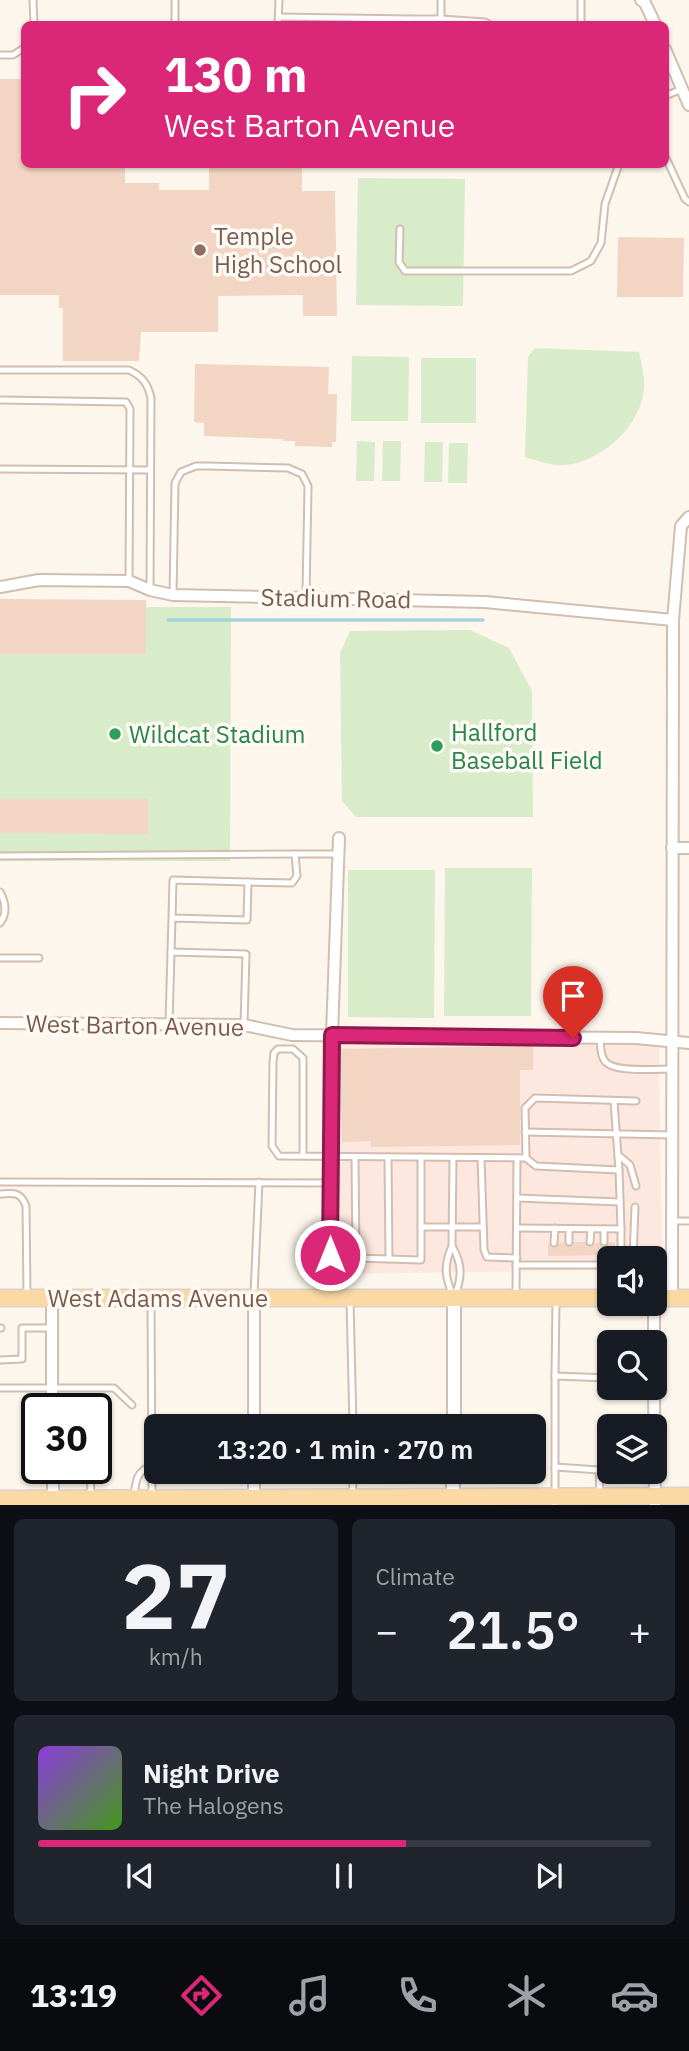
<!DOCTYPE html>
<html lang="en">
<head>
<meta charset="utf-8">
<style>
	:root { --surface:#171b24; --page:#20242c; --text:#f1f3f6; --muted:#9ea1a6; --line:#363941; --accent:#db2777 }
	body { margin:0; font-family:"IBM Plex Sans",sans-serif; background:var(--page); color:var(--text); height:100vh; display:flex; flex-direction:column; font-size:26px; white-space:nowrap }
	* { box-sizing:border-box; margin:0 }
	p { font-size:23px; color:var(--muted) }
	.icon { flex:none; width:38px; height:38px; fill:none; stroke:currentColor; stroke-width:2; stroke-linecap:round; stroke-linejoin:round }
	.map { position:relative; height:1505px; overflow:hidden }
	.panel { display:flex; flex-direction:column; gap:14px; padding:14px; background:#0d0f14; flex:1 }
	.panel>* { flex:none }
	.top-card { position:absolute; left:21px; top:21px; width:648px; height:147px; border-radius:10px; box-shadow:0 2px 5px #0004; background:#db2777; color:#fff; overflow:hidden }
	.buttons { position:absolute; left:597px; top:1246px; display:grid; gap:14px }
	.buttons a { display:grid; place-items:center; width:70px; height:70px; border-radius:10px; background:var(--surface); box-shadow:0 2px 5px #0004; font-size:35px }
	.speed { position:absolute; left:21px; top:1393px; display:flex; gap:14px; font-size:35px; font-weight:700; text-align:center }
	.speed>* { display:grid; place-content:center; width:91px; height:91px; border-radius:50%; background:var(--surface); box-shadow:0 2px 5px #0004; line-height:1 }
	.speed .limit { border:4px solid #111; border-radius:10px; background:#fff; color:#111 }
	.pin { position:absolute; display:grid; place-items:center; width:60px; height:60px; color:#fff; margin:-72px -30px; border-radius:50% 50% 50% 0; rotate:-45deg; box-shadow:0 0 7px #0007 }
	.pin .icon { rotate:45deg }
	.me { position:absolute; width:77px; margin:-38px; rotate:0deg; stroke-linejoin:round; filter:drop-shadow(0 0 5px #0008) }
	.turn { display:flex; align-items:center; gap:24px; height:147px; padding:0 28px; font-size:32px }
	.turn .icon { width:91px; height:91px; stroke-width:2.5 }
	.turn b { display:block; font-size:49px; line-height:60px }
	.big { font-size:52px; font-weight:600; line-height:1.1 }
	.panel .card { flex:1; display:flex; flex-direction:column; justify-content:center; gap:10px; min-width:0; padding:0 24px; border-radius:10px; background:var(--page) }
	.panel .dial { align-items:center; gap:0 }
	.dial b { font-size:91px; line-height:1 }
	.song { display:flex; align-items:center; gap:21px }
	.cover { width:84px; height:84px; border-radius:10px; background:linear-gradient(135deg,hsl(270 70% 55%),hsl(100 70% 35%)) }
	.played { height:7px; border-radius:4px; background:linear-gradient(90deg,var(--accent) 60%,var(--line) 60%) }
	.keys { display:flex; justify-content:space-around; direction:ltr }
	.heat { display:flex; justify-content:space-between; align-items:center; font-size:38px; direction:ltr }
	.panel .tiles { flex:1; display:grid; gap:14px; grid-template-columns:1fr 1fr }
	.card:last-child { grid-column:span 2 }
	.trip { position:absolute; left:144px; top:1414px; width:402px; height:70px; border-radius:10px; background:var(--surface); box-shadow:0 2px 5px #0004; font-weight:600; line-height:70px; text-align:center }
	.dock { display:flex; height:112px; justify-content:space-around; align-items:center; background:#090b0e; color:var(--muted) }
	.dock .icon { width:49px; height:49px }
	.dock .on { color:var(--accent) }
	.dock b { font-size:32px; color:var(--text) }
	.map>svg:first-child { display:block }
</style>
</head>
<body>
<div class="map">
<svg width="689" height="1505" viewBox="0 0 689 1505">
	<rect width="100%" height="100%" fill="#fdf6ec"/>
	<polygon fill="#fde8e0" points="499,1040 522,1045 659,1043 662,1270 655,1270 654,1258 609,1258 609,1270 341,1274 338,1043"/>
	<g fill="#d8ecc9">
		<polygon points="358,178 465,179 463,306 356,305"/>
		<path d="M535,348l104,4c3,13 7,29 4,43 -6,36 -49,73 -87,70 -10,-1 -21,-5 -31,-8l3,-100z"/>
		<polygon points="352,356 409,357 408,421 351,421"/>
		<rect x="421" y="358" width="55" height="65"/>
		<polygon points="357,441 375,442 374,481 356,481"/>
		<polygon points="383,441 401,441 400,481 382,481"/>
		<polygon points="425,442 443,442 442,482 424,482"/>
		<polygon points="449,443 468,443 467,483 448,483"/>
		<polygon points="0,607 231,607 230,861 0,861"/>
		<polygon points="470,630 509,648 532,691 533,817 356,817 342,801 340,653 350,631"/>
		<polygon points="445,868 532,868 531,1016 444,1016"/>
		<polygon points="348,870 435,870 434,1018 348,1017"/>
	</g>
	<g fill="none" stroke-linecap="round" stroke-linejoin="round">
		<polyline stroke="#a5d3da" stroke-width="3.5" points="168,620 483,620"/>
	</g>
	<g fill="#f3d5c3">
		<polygon points="0,79 24,79 24,164 125,165 125,183 159,183 159,190 209,190 209,164 302,164 302,191 335,191 337,316 303,316 303,295 218,296 218,332 141,332 139,361 63,361 63,308 59,308 59,295 0,295"/>
		<polygon points="618,237 684,238 683,297 617,297"/>
		<polygon points="195,364 329,367 328,394 337,394 336,442 332,442 332,447 295,446 295,441 283,441 283,439 204,436 204,423 194,422"/>
		<polygon points="0,599 146,600 146,654 0,654"/>
		<polygon points="0,799 148,799 148,834 0,833"/>
		<polygon points="533,1046 533,1070 520,1070 520,1145 371,1147 371,1141 342,1142 340,1049"/>
		<polygon points="564,1242 570,1247 574,1242 585,1242 590,1247 599,1242 605,1247 609,1242 615,1242 615,1255 548,1256 548,1243 554,1248 559,1243"/>
	</g>
	<g fill="none" stroke-linecap="round" stroke-linejoin="round">
		<g stroke="#d1beb0" stroke-width="9">
			<g id="service">
				<polyline points="33,0 34,24"/>
				<polyline points="279,17 410,19 410,24"/>
				<polyline points="410,19 441,19 441,0"/>
				<polyline points="175,24 175,0"/>
				<polyline points="278,24 279,0"/>
				<polyline points="441,24 441,19 485,22 489,24"/>
				<polyline points="581,24 581,0"/>
				<polyline points="0,55 13,55 24,48"/>
				<polyline points="665,96 682,89"/>
				<polyline points="665,156 685,199 689,202"/>
				<polyline points="400,229 399,262 405,271 571,271 591,261 601,243 605,204 619,164"/>
				<path d="M0,370h129c13,6 19,14 22,28l-1,192"/>
				<polyline points="0,400 126,402 130,409 129,581"/>
				<polyline points="0,469 150,470"/>
				<polyline points="173,595 175,483 181,472 196,466 208,466 288,468 302,474 308,486 306,596"/>
				<polyline points="0,856 295,854"/>
				<polyline points="248,882 292,883 297,876 295,854 339,854"/>
				<path d="M0,892c6,11 7,22 0,31"/>
				<polyline points="171,952 172,918 247,920 248,882 173,880 172,918"/>
				<polyline points="0,958 39,958"/>
				<polyline points="169,1023 171,952 246,954 244,1025"/>
				<path d="M600,1038c1,9 0,21 8,26 12,8 49,5 64,5"/>
				<polyline points="525,1132 672,1135"/>
				<polyline points="618,1155 630,1165 636,1186"/>
				<polyline points="303,1156 303,1058 293,1049 278,1049 274,1053 273,1062 272,1146 279,1156 526,1158 525,1108 535,1098 636,1101"/>
				<polyline points="355,1157 356,1258 421,1260 421,1157"/>
				<polyline points="388,1157 389,1259"/>
				<polyline points="481,1158 484,1250 487,1257 517,1258"/>
				<polyline points="526,1158 536,1166 619,1170 614,1101"/>
				<polyline points="0,1182 331,1183"/>
				<path d="M0,1194c14,-1 21,-2 26,12l1,89"/>
				<polyline points="517,1198 620,1202"/>
				<polyline points="672,1221 689,1221"/>
				<polyline points="421,1227 483,1227"/>
				<polyline points="517,1228 621,1229 619,1170"/>
				<polyline points="621,1229 621,1258"/>
				<polyline points="569,1242 569,1229"/>
				<polyline points="590,1242 591,1229"/>
				<polyline points="604,1242 604,1229"/>
				<polyline points="554,1243 555,1228"/>
				<path d="M452,1246c11,19 10,32 2,52 -9,-20 -11,-32 -2,-52z"/>
				<polyline points="452,1246 453,1158"/>
				<polyline points="633,1258 635,1207"/>
				<polyline points="516,1265 609,1265"/>
				<polyline points="254,1294 259,1182"/>
				<polyline points="516,1295 517,1158"/>
				<polyline points="350,1300 353,1426"/>
				<polyline points="556,1300 555,1376 609,1378"/>
				<polyline points="151,1301 152,1498"/>
				<polyline points="0,1328 1,1328"/>
				<polyline points="0,1360 22,1359 22,1328 52,1328"/>
				<polyline points="0,1388 114,1388 132,1405"/>
				<polyline points="555,1467 599,1470 600,1496"/>
				<polyline points="90,1468 91,1497"/>
				<polyline points="352,1495 354,1472"/>
				<path d="M134,1496c2,-16 2,-24 18,-31"/>
				<polyline points="555,1505 555,1376"/>
			</g>
		</g>
		<g stroke="#d1beb0" stroke-width="14">
			<g id="minor">
				<polyline points="641,0 645,3 655,24"/>
				<polyline points="665,49 689,105"/>
				<polyline points="0,587 39,580 129,581 150,590 173,595 485,602 673,620"/>
				<polyline points="672,848 689,848"/>
				<polyline points="0,1023 244,1025 292,1035 636,1038 689,1043"/>
				<polyline points="330,1296 332,1035 339,838"/>
				<polyline points="254,1297 254,1426"/>
				<polyline points="672,1298 673,620 681,526 689,517"/>
				<polyline points="52,1299 52,1409"/>
				<polyline points="654,1304 654,1342"/>
				<polyline points="654,1388 655,1505"/>
				<polyline points="53,1468 53,1504"/>
				<polyline points="254,1472 254,1498"/>
			</g>
		</g>
		<g stroke="#d1beb0" stroke-width="16">
			<g id="tertiary">
				<polyline points="454,1426 454,1298"/>
				<polyline points="453,1472 453,1505"/>
			</g>
		</g>
		<g stroke="#dad1cd" stroke-width="19">
			<g id="primary">
				<polyline points="0,1298 609,1298"/>
				<polyline points="654,1298 689,1298"/>
				<polyline points="0,1499 689,1496"/>
			</g>
		</g>
		<use href="#service" stroke="#fff" stroke-width="5"/>
		<use href="#minor" stroke="#fff" stroke-width="10"/>
		<use href="#tertiary" stroke="#fff" stroke-width="12"/>
		<use href="#primary" stroke="#fbd9a5" stroke-width="16"/>
	</g>
	<g fill="none" stroke-linecap="round" stroke-linejoin="round">
		<g stroke="#8e194d" stroke-width="18">
			<polyline id="route" points="330,1255 332,1035 573,1038"/>
		</g>
		<use href="#route" stroke="#db2777" stroke-width="12"/>
	</g>
	<circle fill="#8d6e63" stroke="#fffaf3" stroke-width="2.5" cx="200" cy="250" r="7"/>
	<g fill="#2e9e5b" stroke="#fffaf3" stroke-width="2.5">
		<circle cx="115" cy="734" r="7"/>
		<circle cx="437" cy="746" r="7"/>
	</g>
	<g text-anchor="middle" dominant-baseline="central" stroke-width="7" stroke-linejoin="round" paint-order="stroke">
		<g font-size="24" fill="#785e54" stroke="#fffaf3" text-anchor="start">
			<text x="214" y="236">Temple<tspan x="214" dy="28">High School</tspan></text>
		</g>
		<g font-size="24" fill="#7a5c4d" stroke="#fffaf3">
			<text transform="translate(336 598) rotate(1)">Stadium Road</text>
			<text transform="translate(135 1025) rotate(1)">West Barton Avenue</text>
			<text x="158" y="1298">West Adams Avenue</text>
		</g>
		<g font-size="24" fill="#27864d" stroke="#fffaf3" text-anchor="start">
			<text x="451" y="732">Hallford<tspan x="451" dy="28">Baseball Field</tspan></text>
			<text x="129" y="734">Wildcat Stadium</text>
		</g>
	</g>
</svg>
<div class="buttons">
<a><svg class="icon" aria-label="sound" viewBox="0 0 24 24"><path d="M4 9h4l5-4v14l-5-4H4zM17 9q2 3 0 6"/></svg></a>
<a><svg class="icon" aria-label="search" viewBox="0 0 24 24"><circle cx="10" cy="10" r="6"/><path d="M15 15l6 6"/></svg></a>
<a><svg class="icon" aria-label="layers" viewBox="0 0 24 24"><path d="M12 4l9 5-9 5-9-5zM3 14l9 5 9-5"/></svg></a>
</div>
<div class="speed"><div class="limit">30</div></div>
<div class="pin" style="left:573px;top:1038px;background:#d93025"><svg class="icon" aria-label="arrive" viewBox="0 0 24 24"><path d="M6 21V4h12l-3 4 3 4H6"/></svg></div>
<svg class="me" style="left:330px;top:1255px" viewBox="-20 -20 40 40"><circle r="17" fill="#db2777" stroke="#fff" stroke-width="3"/><path d="M0-11L8 9 0 5-8 9z" fill="#fff"/></svg>
<div class="trip">13:20 · 1 min · 270 m</div>
<div class="top-card">
<div class="turn"><svg class="icon" aria-label="right" viewBox="0 0 24 24"><path d="M7 20v-9h11M14 6l5 5-5 5"/></svg><div><b>130 m</b>West Barton Avenue</div></div>
</div>
</div>
<section class="panel">
<div class="tiles">
<div class="card dial"><b>27</b><p>km/h</p></div>
<div class="card"><p>Climate</p>
<div class="heat"><a>−</a><b class="big">21.5°</b><a>+</a></div>
</div>
<div class="card">
<div class="song"><i class="cover"></i><div><b>Night Drive</b><p>The Halogens</p></div></div>
<div class="played"></div>
<div class="keys"><svg class="icon" aria-label="previous" viewBox="0 0 24 24"><path d="M18 5L8 12l10 7zM5 5v14"/></svg><svg class="icon" aria-label="pause" viewBox="0 0 24 24"><path d="M8 5v14M16 5v14"/></svg><svg class="icon" aria-label="next" viewBox="0 0 24 24"><path d="M6 5l10 7-10 7zM19 5v14"/></svg></div>
</div>
</div>
</section>
<nav class="dock">
<b>13:19</b>
<svg class="icon on" aria-label="directions" viewBox="0 0 24 24"><path d="M12 3l9 9-9 9-9-9zM9 14v-3h6M13 9l2 2-2 2"/></svg>
<svg class="icon" aria-label="music" viewBox="0 0 24 24"><path d="M9 18V5l10-2v13"/><circle cx="6" cy="18" r="3"/><circle cx="16" cy="16" r="3"/></svg>
<svg class="icon" aria-label="phone" viewBox="0 0 24 24"><path d="M5 4h4l2 5-3 2q2 4 5 5l2-3 5 2v4C11 20 4 13 5 4z"/></svg>
<svg class="icon" aria-label="climate" viewBox="0 0 24 24"><path d="M12 3v18M4 7l16 10M4 17L20 7"/></svg>
<svg class="icon" aria-label="car" viewBox="0 0 24 24"><path d="M5 17H2v-5l4-1 3-4h7l3 4 3 1v5h-3M9 17h6M6 11h13"/><circle cx="7" cy="17" r="2"/><circle cx="17" cy="17" r="2"/></svg>
</nav>
</body>
</html>
